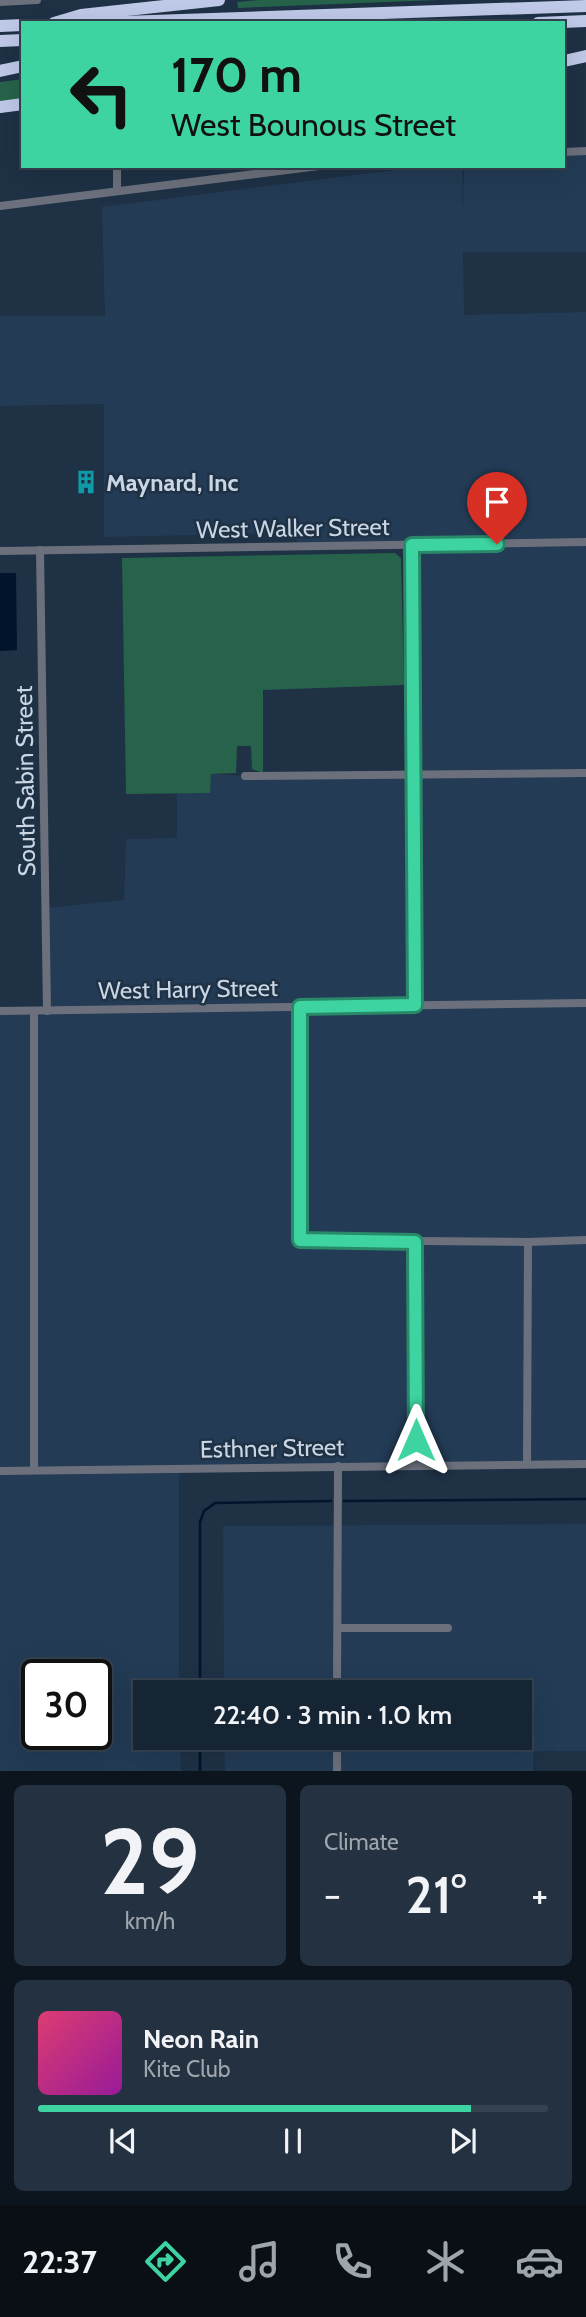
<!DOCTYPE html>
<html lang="en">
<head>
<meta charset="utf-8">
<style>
	:root { --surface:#162534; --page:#233140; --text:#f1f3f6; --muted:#9ea5ac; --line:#35424f; --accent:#3ed4a2 }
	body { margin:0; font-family:Cabin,sans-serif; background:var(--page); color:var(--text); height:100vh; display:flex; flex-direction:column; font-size:26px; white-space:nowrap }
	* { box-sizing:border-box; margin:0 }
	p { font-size:23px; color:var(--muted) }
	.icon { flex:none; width:38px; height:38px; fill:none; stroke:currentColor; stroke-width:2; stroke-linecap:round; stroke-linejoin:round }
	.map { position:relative; height:1771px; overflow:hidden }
	.details { display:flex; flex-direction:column; gap:14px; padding:14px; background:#0c141d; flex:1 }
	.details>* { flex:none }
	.top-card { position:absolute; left:21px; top:21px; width:544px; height:147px; border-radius:0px; box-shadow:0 7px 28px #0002,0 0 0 2px var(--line); background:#3ed4a2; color:#111; overflow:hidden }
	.speed { position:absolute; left:21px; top:1659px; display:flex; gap:14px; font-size:35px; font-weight:700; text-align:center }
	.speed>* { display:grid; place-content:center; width:91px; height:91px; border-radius:50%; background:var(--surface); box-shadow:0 7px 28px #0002,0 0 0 2px var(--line); line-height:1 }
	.speed .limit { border:4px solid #111; border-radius:10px; background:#fff; color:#111 }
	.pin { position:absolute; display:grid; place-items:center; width:60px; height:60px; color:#fff; margin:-72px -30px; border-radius:50% 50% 50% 0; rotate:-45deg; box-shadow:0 0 7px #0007 }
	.pin .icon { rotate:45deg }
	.me { position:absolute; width:77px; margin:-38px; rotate:0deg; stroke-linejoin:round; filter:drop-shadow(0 0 5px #0008) }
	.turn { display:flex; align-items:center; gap:24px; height:147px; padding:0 35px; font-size:32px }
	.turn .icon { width:91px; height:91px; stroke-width:2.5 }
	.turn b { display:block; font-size:49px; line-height:60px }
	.big { font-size:52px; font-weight:600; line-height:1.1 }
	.details .widget { flex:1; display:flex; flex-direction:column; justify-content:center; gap:10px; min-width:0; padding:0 24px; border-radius:10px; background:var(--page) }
	.details .dial { align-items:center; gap:0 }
	.dial b { font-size:91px; line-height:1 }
	.song { display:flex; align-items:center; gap:21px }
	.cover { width:84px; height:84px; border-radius:10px; background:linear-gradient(135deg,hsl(340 70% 55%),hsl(300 70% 35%)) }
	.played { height:7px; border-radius:4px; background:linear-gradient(90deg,var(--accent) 85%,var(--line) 85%) }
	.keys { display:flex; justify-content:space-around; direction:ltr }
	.heat { display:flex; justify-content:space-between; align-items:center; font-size:38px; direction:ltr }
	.details .tiles { flex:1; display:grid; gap:14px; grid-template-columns:1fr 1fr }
	.widget:last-child { grid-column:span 2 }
	.trip { position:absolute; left:133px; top:1680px; width:399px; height:70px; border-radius:0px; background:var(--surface); box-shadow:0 7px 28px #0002,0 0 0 2px var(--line); font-weight:600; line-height:70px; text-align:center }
	.tab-bar { display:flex; height:112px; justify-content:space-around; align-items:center; background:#090f15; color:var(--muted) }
	.tab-bar .icon { width:49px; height:49px }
	.tab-bar .on { color:var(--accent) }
	.tab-bar b { font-size:32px; color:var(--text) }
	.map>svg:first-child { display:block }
</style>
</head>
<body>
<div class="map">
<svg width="586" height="1771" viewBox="0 0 586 1771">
	<rect width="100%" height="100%" fill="#1e3145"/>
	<g fill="#233b55" fill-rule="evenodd">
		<path d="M586,151v101h-123l1,63 122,-3v1152l-407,5v223h-34v46h35l1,33h-181v-759l47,-1 -1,-103 78,-8 2,-61 51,-1v-45h32l2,-19 34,2 169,-1 -2,-230 -113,2 -5,-14 -190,4v-133l-104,2v-90h105l-3,-109 269,-34 61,-7h30l1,45 1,-45h100v-14zM37,1675h59v59h-59z"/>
		<polygon points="586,1524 586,1751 533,1751 533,1771 225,1771 224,1738 520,1738 520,1692 224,1692 223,1526"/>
	</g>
	<g fill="#27634b">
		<polygon points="260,0 438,0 238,8 237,2"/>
		<polygon points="23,79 23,99 0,102 0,82"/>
		<polygon points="395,553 401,558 404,685 263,690 263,773 252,769 251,746 237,746 236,773 211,774 210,793 126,794 122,558"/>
	</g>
	<polygon fill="#01142b" points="0,573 16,573 17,650 0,651"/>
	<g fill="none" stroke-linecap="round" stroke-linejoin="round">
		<g stroke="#01142b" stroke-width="2.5">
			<polyline points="344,1501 586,1499"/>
			<polyline points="200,1692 200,1522 204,1511 215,1503 331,1501"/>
			<polyline points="200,1771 200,1738"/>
		</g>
		<g stroke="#6c707c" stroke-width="8">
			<polyline points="0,2 37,0"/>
			<polyline points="564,152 586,151"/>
			<polyline points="117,191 117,166"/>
			<polyline points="0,206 319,166"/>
			<polyline points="412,545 415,1005"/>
			<polyline points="40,550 47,1011"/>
			<polyline points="0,551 586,542"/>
			<polyline points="245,776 586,773"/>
			<polyline points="301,1007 300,1240 528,1242 586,1240"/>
			<polyline points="0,1011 586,1003"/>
			<polyline points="34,1011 34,1470"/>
			<polyline points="415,1242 417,1465"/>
			<polyline points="527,1464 528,1242"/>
			<polyline points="0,1471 586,1464"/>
			<polyline points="338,1628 448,1628"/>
			<polyline points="337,1692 338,1466"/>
			<polyline points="337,1771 337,1738"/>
		</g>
		<g stroke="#bfc9e8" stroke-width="12">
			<polyline points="54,23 81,15 219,0"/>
			<polyline points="93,23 586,6"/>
			<polyline points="538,23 586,21"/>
			<polyline points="0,26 23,25"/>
			<polyline points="0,41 23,40"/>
			<polyline points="564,61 586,56"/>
			<polyline points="0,71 23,66"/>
			<polyline points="0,107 23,104"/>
		</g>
	</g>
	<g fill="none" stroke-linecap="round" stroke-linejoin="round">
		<g stroke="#288a69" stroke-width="18">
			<polyline id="route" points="416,1440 415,1242 300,1240 300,1007 415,1005 412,545 497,544"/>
		</g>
		<use href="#route" stroke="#3ed4a2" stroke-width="12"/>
	</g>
	<defs>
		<g id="building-bare" transform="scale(1.89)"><path d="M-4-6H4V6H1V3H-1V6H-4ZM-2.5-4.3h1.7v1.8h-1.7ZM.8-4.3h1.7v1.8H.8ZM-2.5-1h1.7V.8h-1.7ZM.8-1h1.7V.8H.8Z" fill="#0f9aa8" stroke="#1e3145" stroke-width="2.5" paint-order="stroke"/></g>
	</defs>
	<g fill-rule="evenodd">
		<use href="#building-bare" x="86" y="482"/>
	</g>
	<g text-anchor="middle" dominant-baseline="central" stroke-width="5" stroke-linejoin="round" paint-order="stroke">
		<g font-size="24" font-weight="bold" fill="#cbd6e4" stroke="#1e3145" text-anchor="start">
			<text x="106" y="482">Maynard, Inc</text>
		</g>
		<g font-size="24" fill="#cbd6e4" stroke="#1e3145">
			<text transform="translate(293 528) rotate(-1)">West Walker Street</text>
			<text transform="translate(25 781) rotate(-91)">South Sabin Street</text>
			<text transform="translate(188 989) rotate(-1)">West Harry Street</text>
			<text transform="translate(272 1448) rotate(-1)">Esthner Street</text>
		</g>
	</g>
</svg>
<div class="speed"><div class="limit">30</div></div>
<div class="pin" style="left:497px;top:544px;background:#d93025"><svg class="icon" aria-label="arrive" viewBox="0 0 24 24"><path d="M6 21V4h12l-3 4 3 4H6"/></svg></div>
<svg class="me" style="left:416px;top:1440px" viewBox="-20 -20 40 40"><path d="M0-17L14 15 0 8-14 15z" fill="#3ed4a2" stroke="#fff" stroke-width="4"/></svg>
<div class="trip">22:40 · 3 min · 1.0 km</div>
<div class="top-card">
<div class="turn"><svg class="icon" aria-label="left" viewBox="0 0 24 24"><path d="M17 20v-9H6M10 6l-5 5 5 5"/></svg><div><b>170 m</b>West Bounous Street</div></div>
</div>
</div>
<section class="details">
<div class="tiles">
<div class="widget dial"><b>29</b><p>km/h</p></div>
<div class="widget"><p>Climate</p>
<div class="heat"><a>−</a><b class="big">21°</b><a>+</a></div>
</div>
<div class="widget">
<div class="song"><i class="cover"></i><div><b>Neon Rain</b><p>Kite Club</p></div></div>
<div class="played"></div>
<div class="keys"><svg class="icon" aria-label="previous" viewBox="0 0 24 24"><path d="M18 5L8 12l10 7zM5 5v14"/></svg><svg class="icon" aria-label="pause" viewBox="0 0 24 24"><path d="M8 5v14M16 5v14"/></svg><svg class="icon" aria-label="next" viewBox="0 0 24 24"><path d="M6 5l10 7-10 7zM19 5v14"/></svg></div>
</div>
</div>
</section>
<nav class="tab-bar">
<b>22:37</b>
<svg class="icon on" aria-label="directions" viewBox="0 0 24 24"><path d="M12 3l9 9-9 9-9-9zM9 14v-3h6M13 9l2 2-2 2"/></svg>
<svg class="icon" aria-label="music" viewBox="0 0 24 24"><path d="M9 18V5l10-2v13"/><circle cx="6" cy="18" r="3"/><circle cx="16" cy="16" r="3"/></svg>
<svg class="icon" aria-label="phone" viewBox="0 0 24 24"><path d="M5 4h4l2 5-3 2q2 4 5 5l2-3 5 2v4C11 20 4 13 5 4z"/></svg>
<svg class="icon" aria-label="climate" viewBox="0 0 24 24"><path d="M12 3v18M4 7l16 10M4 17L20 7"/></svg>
<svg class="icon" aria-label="car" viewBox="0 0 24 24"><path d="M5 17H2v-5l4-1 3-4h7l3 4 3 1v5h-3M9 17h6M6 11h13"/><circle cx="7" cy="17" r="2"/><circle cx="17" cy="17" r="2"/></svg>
</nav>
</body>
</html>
